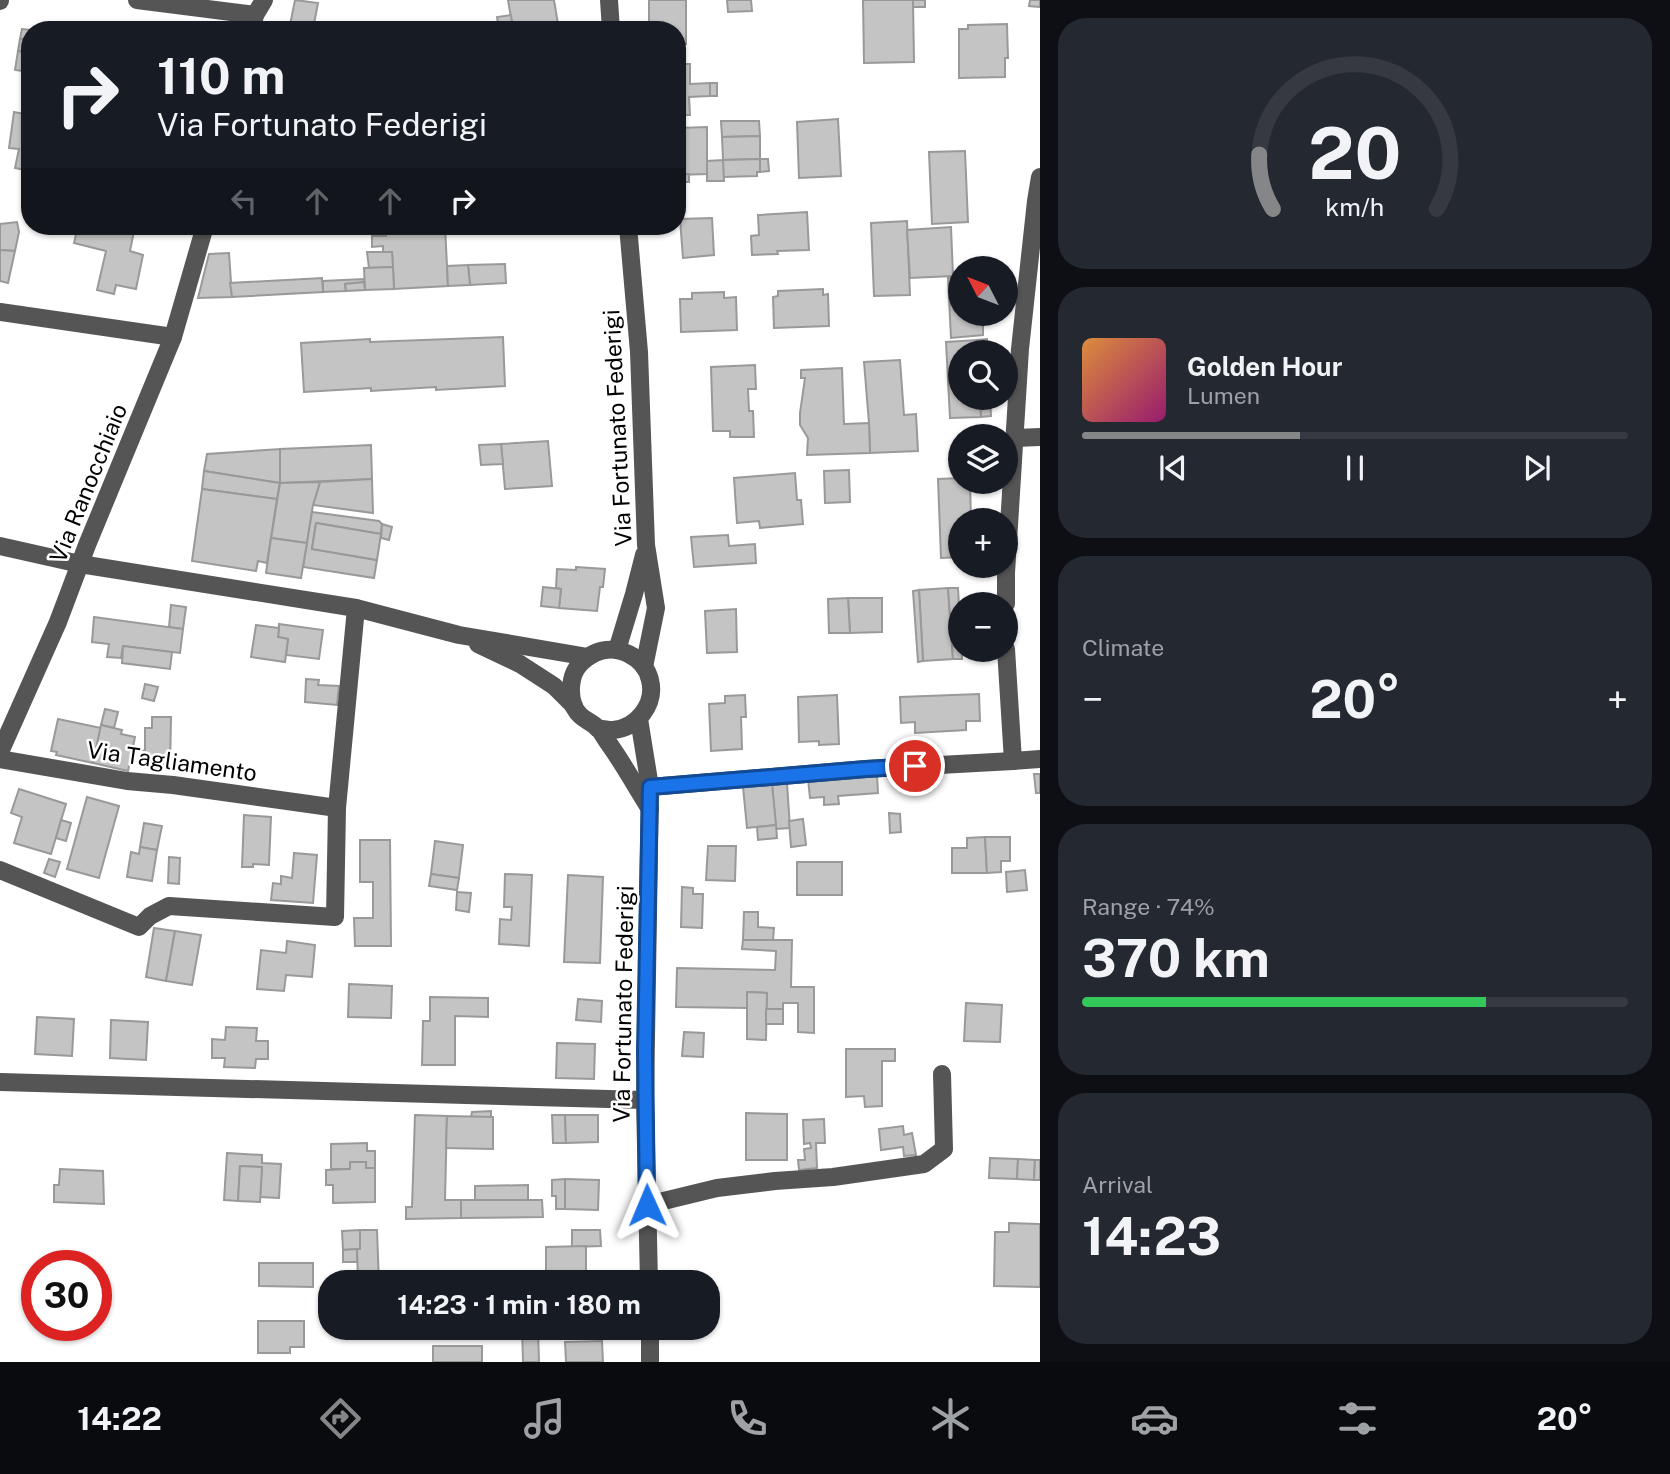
<!DOCTYPE html>
<html lang="en">
<head>
<meta charset="utf-8">
<style>
	:root { --surface:#171b24; --page:#242831; --text:#f1f3f6; --muted:#9ea1a6; --line:#363941; --accent:#858687 }
	body { margin:0; font-family:"Public Sans",sans-serif; background:var(--page); color:var(--text); height:100vh; display:flex; flex-direction:column; font-size:26px; white-space:nowrap }
	* { box-sizing:border-box; margin:0 }
	p { font-size:23px; color:var(--muted) }
	.icon { flex:none; width:38px; height:38px; fill:none; stroke:currentColor; stroke-width:2; stroke-linecap:round; stroke-linejoin:round }
	.map { position:relative; flex:1; overflow:hidden }
	.sheet { display:flex; flex-direction:column; gap:18px; padding:18px; background:#0d0f14; width:630px }
	.sheet>* { flex:none }
	.banner { position:absolute; left:21px; top:21px; width:665px; height:214px; border-radius:28px; box-shadow:0 2px 5px #0004; background:#171b24; color:var(--text); overflow:hidden }
	.needle { width:46px; rotate:312deg }
	.buttons { position:absolute; left:948px; top:256px; display:grid; gap:14px }
	.buttons a { display:grid; place-items:center; width:70px; height:70px; border-radius:50%; background:var(--surface); box-shadow:0 2px 5px #0004; font-size:35px }
	.speed { position:absolute; left:21px; top:1250px; display:flex; gap:14px; font-size:35px; font-weight:700; text-align:center }
	.speed>* { display:grid; place-content:center; width:91px; height:91px; border-radius:50%; background:var(--surface); box-shadow:0 2px 5px #0004; line-height:1 }
	.speed .limit { border:10px solid #d22; background:#fff; color:#111 }
	.pin { position:absolute; display:grid; place-items:center; width:60px; height:60px; color:#fff; margin:-30px; border:4px solid #fff; border-radius:50%; box-shadow:0 2px 7px #0007 }
	.me { position:absolute; width:77px; margin:-38px; rotate:359deg; stroke-linejoin:round; filter:drop-shadow(0 0 5px #0008) }
	.turn { display:flex; align-items:center; gap:24px; height:147px; padding:0 21px; font-size:32px }
	.turn .icon { width:91px; height:91px; stroke-width:2.5 }
	.turn b { display:block; font-size:49px; line-height:60px }
	.lanes { display:flex; align-items:center; height:66px; padding:0 21px; background:#0003; justify-content:center; gap:35px; direction:ltr }
	.lanes .off { opacity:.35 }
	.big { font-size:52px; font-weight:700; line-height:1.1 }
	.sheet .tile { flex:1; display:flex; flex-direction:column; justify-content:center; gap:10px; min-width:0; padding:0 24px; border-radius:28px; background:var(--page) }
	.sheet .dial { align-items:center; gap:0 }
	.dial svg { height:182px; overflow:visible; fill:none; stroke:var(--line); stroke-width:7; stroke-linecap:round; text-anchor:middle }
	.dial text { fill:var(--text); stroke:none }
	.song { display:flex; align-items:center; gap:21px }
	.cover { width:84px; height:84px; border-radius:10px; background:linear-gradient(135deg,hsl(30 70% 55%),hsl(320 70% 35%)) }
	.played { height:7px; border-radius:4px; background:linear-gradient(90deg,var(--accent) 40%,var(--line) 40%) }
	.keys { display:flex; justify-content:space-around; direction:ltr }
	.heat { display:flex; justify-content:space-between; align-items:center; font-size:38px; direction:ltr }
	.charge { height:10px; border-radius:5px; background:linear-gradient(90deg,#34c759 74%,var(--line) 0) }
	.trip { position:absolute; left:318px; top:1270px; width:402px; height:70px; border-radius:28px; background:var(--surface); box-shadow:0 2px 5px #0004; font-weight:700; line-height:70px; text-align:center }
	.menu { display:flex; height:112px; justify-content:space-around; align-items:center; background:#090b0e; color:var(--muted) }
	.menu .icon { width:49px; height:49px }
	.menu .on { color:var(--accent) }
	.menu b { font-size:32px; color:var(--text) }
	main { display:flex; flex:1; min-height:0 }
	.map>svg:first-child { display:block }
</style>
</head>
<body>
<main>
<div class="map">
<svg width="1040" height="1362" viewBox="0 0 1040 1362">
	<rect width="100%" height="100%" fill="#fff"/>
	<g fill="#c4c4c4" stroke="#999" stroke-width="2">
		<polygon points="295,0 318,3 314,24 326,27 325,30 289,30"/>
		<polygon points="508,0 554,0 558,24 523,30 513,30"/>
		<polygon points="649,0 686,0 686,44 677,44 677,30 649,30"/>
		<polygon points="727,0 751,0 752,11 728,12"/>
		<polygon points="863,0 913,0 914,62 864,63"/>
		<rect x="913" y="0" width="12" height="7"/>
		<polygon points="1030,0 1040,0 1040,7 1029,6"/>
		<polygon points="511,15 513,30 499,30 497,17"/>
		<polygon points="1007,24 1008,58 1005,58 1005,77 959,78 959,29 968,29 968,25"/>
		<polygon points="22,29 30,30 30,41 20,39"/>
		<polygon points="20,39 30,41 30,53 18,51"/>
		<polygon points="18,51 30,53 30,72 15,70"/>
		<polygon points="677,64 690,64 690,84 710,83 710,96 689,97 690,115 677,115"/>
		<rect x="710" y="83" width="7" height="13"/>
		<polygon points="14,112 30,115 30,171 15,168 19,149 9,148"/>
		<polygon points="838,119 841,176 799,178 797,122"/>
		<polygon points="721,121 759,121 760,136 722,137"/>
		<polygon points="707,127 707,174 677,175 677,128"/>
		<polygon points="760,136 760,159 723,160 722,137"/>
		<polygon points="965,151 968,222 932,224 929,152"/>
		<polygon points="760,159 760,172 757,172 757,176 723,177 723,160"/>
		<polygon points="760,159 768,159 769,171 760,172"/>
		<polygon points="723,160 724,181 707,181 707,161"/>
		<polygon points="689,174 689,182 677,182 677,175"/>
		<polygon points="807,212 809,250 777,251 778,254 752,255 751,236 759,235 758,215"/>
		<polygon points="712,218 714,255 683,258 680,219"/>
		<polygon points="907,221 910,295 874,296 871,223"/>
		<polygon points="17,222 19,232 15,251 0,250 0,224"/>
		<polygon points="78,226 135,226 130,251 143,255 136,289 116,285 114,294 97,290 106,251 74,243"/>
		<polygon points="386,226 445,226 448,286 394,289 392,252 383,252 383,246 372,247 372,236 386,236"/>
		<polygon points="951,227 953,276 910,278 907,230"/>
		<polygon points="0,250 15,251 8,283 0,281"/>
		<polygon points="367,252 392,252 393,267 369,268"/>
		<polygon points="229,253 232,297 198,298 209,254"/>
		<polygon points="505,264 506,283 470,285 468,265"/>
		<polygon points="468,265 470,285 448,286 447,266"/>
		<polygon points="393,267 394,289 365,290 364,268"/>
		<polygon points="961,277 961,313 983,313 983,335 951,338 948,278"/>
		<polygon points="322,278 323,292 232,297 230,283"/>
		<polygon points="364,279 364,282 345,284 346,291 323,292 323,281"/>
		<polygon points="364,282 365,290 346,291 345,284"/>
		<polygon points="823,289 823,295 828,294 829,326 774,328 773,297 778,296 778,291"/>
		<polygon points="724,292 724,298 736,297 737,330 681,332 680,299 692,299 692,293"/>
		<polygon points="503,337 505,386 436,390 436,387 371,391 371,388 304,392 301,343 370,339 370,342"/>
		<polygon points="987,339 987,352 978,352 977,340"/>
		<polygon points="977,340 978,352 961,352 961,397 980,397 981,417 950,418 946,342"/>
		<polygon points="900,360 904,415 916,414 918,451 870,453 869,423 864,362"/>
		<polygon points="755,365 756,389 748,389 749,411 753,411 754,437 730,437 730,431 713,431 711,367"/>
		<polygon points="842,368 844,424 869,423 870,453 807,455 808,438 800,425 800,413 805,378 801,378 801,370"/>
		<polygon points="980,397 990,397 991,416 981,417"/>
		<polygon points="548,441 552,486 505,489 501,444"/>
		<polygon points="501,444 503,464 481,465 479,445"/>
		<polygon points="371,445 372,479 280,483 280,449"/>
		<polygon points="280,449 280,483 204,471 207,454"/>
		<polygon points="849,470 850,502 825,503 824,471"/>
		<polygon points="204,471 280,483 277,499 202,489"/>
		<polygon points="795,473 797,500 801,500 803,524 760,528 759,521 737,523 734,478"/>
		<polygon points="961,478 961,481 970,481 971,520 961,520 961,557 941,558 938,479"/>
		<polygon points="372,479 373,513 313,505 320,482"/>
		<polygon points="320,482 313,505 307,543 271,538 280,483"/>
		<polygon points="202,489 277,499 267,563 258,561 256,571 192,561"/>
		<polygon points="312,512 379,521 382,524 381,534 316,523 312,549 377,560 374,578 303,567"/>
		<polygon points="316,523 381,534 377,560 312,549"/>
		<polygon points="382,524 392,527 389,540 381,538"/>
		<polygon points="728,535 729,546 755,544 756,563 694,567 691,537"/>
		<polygon points="271,538 307,543 301,578 266,573"/>
		<polygon points="576,567 605,569 603,587 600,587 597,611 559,608 561,589 556,588 557,569 576,570"/>
		<polygon points="543,587 561,589 559,608 541,606"/>
		<polygon points="948,588 953,659 923,661 919,590"/>
		<polygon points="948,588 958,588 962,659 953,659"/>
		<polygon points="919,590 923,661 918,662 913,591"/>
		<polygon points="848,598 882,598 882,632 850,633"/>
		<polygon points="848,598 850,633 829,633 828,599"/>
		<polygon points="171,605 186,607 183,629 169,627"/>
		<polygon points="736,609 737,652 707,653 705,611"/>
		<polygon points="94,617 183,629 180,653 123,646 121,658 107,657 109,644 92,642"/>
		<polygon points="279,624 323,630 319,659 286,655 288,639 278,637"/>
		<polygon points="256,625 279,628 278,637 288,639 285,662 251,657"/>
		<polygon points="123,646 172,652 170,669 122,663"/>
		<polygon points="306,679 319,680 318,685 339,686 337,705 305,702"/>
		<polygon points="145,684 158,687 154,701 142,698"/>
		<polygon points="979,694 980,721 966,721 966,730 915,733 915,722 901,723 900,697"/>
		<polygon points="745,695 746,717 741,717 742,749 711,751 709,704 725,703 725,696"/>
		<polygon points="837,695 839,744 819,745 819,741 799,742 798,697"/>
		<polygon points="105,709 118,712 114,728 101,725"/>
		<polygon points="152,717 171,717 170,768 141,767 141,750 145,751 145,728 152,728"/>
		<polygon points="58,719 101,728 93,763 56,755 57,752 51,751"/>
		<polygon points="101,725 122,730 121,734 135,737 128,771 93,763"/>
		<polygon points="1034,774 1040,774 1040,793 1036,793"/>
		<polygon points="877,775 878,793 838,796 839,804 824,805 824,797 810,798 808,779"/>
		<polygon points="787,783 790,828 776,829 772,784"/>
		<polygon points="772,784 776,825 747,828 743,787"/>
		<polygon points="19,789 66,804 51,854 14,843 22,817 11,813"/>
		<polygon points="87,797 119,806 99,878 67,869"/>
		<polygon points="889,813 900,814 901,832 890,833"/>
		<polygon points="244,815 271,817 269,865 253,864 253,867 242,867"/>
		<polygon points="803,819 806,845 791,847 789,821"/>
		<polygon points="61,820 71,823 66,841 56,838"/>
		<polygon points="144,823 162,826 157,850 140,847"/>
		<polygon points="776,825 777,838 758,840 757,827"/>
		<polygon points="985,837 987,873 952,873 952,848 967,848 967,838"/>
		<polygon points="985,837 1010,837 1010,861 1001,861 1001,872 987,873"/>
		<polygon points="360,840 390,840 391,946 355,946 354,918 373,918 373,882 360,882"/>
		<polygon points="435,841 463,845 459,878 431,874"/>
		<polygon points="708,846 736,846 735,881 706,880"/>
		<polygon points="140,847 157,850 152,881 127,877 131,852 139,854"/>
		<polygon points="294,853 317,855 313,903 271,900 273,883 281,884 281,876 292,878"/>
		<polygon points="169,857 180,858 179,884 168,883"/>
		<polygon points="49,859 60,862 55,877 44,873"/>
		<rect x="797" y="862" width="45" height="33"/>
		<polygon points="1025,870 1027,890 1007,892 1006,872"/>
		<polygon points="431,874 459,878 457,890 429,886"/>
		<polygon points="505,874 532,875 529,946 499,944 500,919 511,920 512,907 504,907"/>
		<polygon points="568,875 603,877 600,963 564,962"/>
		<polygon points="682,887 693,888 693,894 703,894 702,928 681,927"/>
		<polygon points="457,892 471,893 469,912 456,910"/>
		<polygon points="744,912 758,912 758,927 774,928 773,940 743,940"/>
		<polygon points="154,928 175,931 166,981 146,977"/>
		<polygon points="175,931 201,935 192,985 166,981"/>
		<polygon points="743,940 792,940 791,987 814,987 814,1033 798,1032 798,1003 783,1003 783,1009 766,1009 767,993 747,992 747,1008 676,1007 677,968 775,970 776,951 742,949"/>
		<polygon points="287,941 315,945 312,977 286,975 284,991 257,989 261,950 286,953"/>
		<polygon points="349,984 392,986 391,1018 348,1017"/>
		<polygon points="747,992 767,993 766,1040 747,1039"/>
		<polygon points="430,997 488,998 488,1017 455,1016 455,1065 422,1065 423,1021 430,1021"/>
		<polygon points="578,999 602,1001 601,1022 576,1020"/>
		<polygon points="966,1003 1002,1005 1000,1042 964,1041"/>
		<rect x="766" y="1009" width="17" height="15"/>
		<polygon points="37,1017 74,1019 72,1056 35,1054"/>
		<polygon points="111,1020 148,1022 146,1060 110,1058"/>
		<polygon points="226,1027 257,1028 256,1041 268,1041 268,1059 256,1059 255,1068 224,1067 225,1058 212,1058 212,1039 225,1040"/>
		<polygon points="684,1032 704,1033 703,1057 682,1056"/>
		<polygon points="557,1043 595,1044 594,1079 556,1078"/>
		<polygon points="846,1049 895,1049 895,1061 882,1061 882,1106 865,1107 864,1096 846,1097"/>
		<polygon points="491,1111 491,1117 471,1117 472,1112"/>
		<polygon points="746,1113 787,1114 787,1160 746,1160"/>
		<polygon points="415,1115 447,1116 445,1200 461,1200 461,1218 406,1219 406,1207 412,1207"/>
		<polygon points="552,1115 565,1115 566,1143 553,1143"/>
		<polygon points="565,1115 598,1115 598,1142 566,1143"/>
		<polygon points="447,1116 493,1117 493,1149 446,1148"/>
		<polygon points="824,1119 825,1143 816,1143 817,1168 799,1170 798,1160 805,1160 804,1149 811,1148 810,1143 804,1144 803,1120"/>
		<polygon points="903,1126 904,1135 912,1133 916,1155 904,1156 903,1147 881,1150 879,1129"/>
		<polygon points="367,1143 367,1151 375,1151 375,1168 366,1168 366,1162 350,1162 350,1169 331,1169 331,1144"/>
		<polygon points="227,1153 262,1155 262,1163 281,1164 279,1198 260,1197 262,1167 240,1166 238,1201 224,1200"/>
		<polygon points="990,1158 1018,1159 1017,1179 989,1178"/>
		<polygon points="1018,1159 1035,1160 1034,1180 1017,1179"/>
		<polygon points="1035,1160 1040,1160 1040,1180 1034,1180"/>
		<polygon points="350,1162 366,1162 366,1168 375,1168 375,1202 333,1203 333,1185 326,1185 326,1170 350,1169"/>
		<polygon points="240,1166 262,1167 260,1202 238,1201"/>
		<polygon points="60,1169 103,1171 104,1204 54,1202 54,1185 59,1185"/>
		<polygon points="565,1179 565,1209 556,1209 556,1196 552,1196 552,1180"/>
		<polygon points="565,1179 599,1180 598,1210 565,1209"/>
		<polygon points="528,1185 528,1200 475,1200 475,1186"/>
		<polygon points="461,1200 542,1200 543,1217 461,1218"/>
		<polygon points="1009,1223 1040,1224 1040,1287 994,1286 995,1232 1009,1232"/>
		<polygon points="360,1230 360,1249 343,1250 342,1231"/>
		<polygon points="360,1230 377,1230 379,1283 358,1283 357,1249 360,1249"/>
		<polygon points="572,1230 600,1230 601,1246 572,1247"/>
		<polygon points="586,1246 586,1283 546,1283 546,1247"/>
		<polygon points="357,1249 357,1262 343,1262 343,1250"/>
		<polygon points="259,1263 313,1263 313,1287 259,1286"/>
		<polygon points="258,1321 304,1321 304,1347 290,1347 290,1353 258,1353"/>
		<polygon points="538,1328 539,1362 523,1362 522,1329"/>
		<polygon points="602,1341 603,1362 566,1362 565,1342"/>
		<rect x="433" y="1346" width="49" height="16"/>
	</g>
	<g fill="none" stroke-linecap="round" stroke-linejoin="round">
		<g stroke="#555" stroke-width="18">
			<polyline points="137,0 255,15"/>
			<polyline points="609,0 611,30"/>
			<polyline points="0,1 0,0"/>
			<polyline points="252,30 255,15 264,0"/>
			<polyline points="628,226 639,352 646,545 656,608 644,667"/>
			<polyline points="0,312 173,337"/>
			<polyline points="1014,438 1040,437"/>
			<polyline points="0,546 80,564 356,608 459,635 588,657"/>
			<polyline points="1006,604 1006,573 1020,349 1036,201 1040,177"/>
			<polyline points="478,644 520,664 554,686 574,706"/>
			<polyline points="1006,649 1013,761"/>
			<polyline points="617,650 634,594 644,555"/>
			<polyline points="639,719 650,787 645,1100 649,1283"/>
			<path d="M597,728c5,1 11,2 16,2 24,-2 43,-26 37,-50 -5,-23 -33,-37 -55,-27 -11,5 -21,15 -23,27 -2,9 -1,19 2,27 7,13 14,12 24,21 3,3 6,9 9,13 16,22 29,46 43,68"/>
			<polyline points="0,752 58,622 87,545 173,337 205,226"/>
			<polyline points="0,759 127,781 173,785 337,808"/>
			<polyline points="650,787 866,769 1013,761 1040,759"/>
			<polyline points="0,870 139,927 150,916 169,906 335,917 337,808 356,608"/>
			<polyline points="0,1082 645,1100"/>
			<polyline points="647,1205 717,1188 775,1181 833,1177 924,1164 944,1149 942,1074"/>
			<polyline points="650,1328 650,1362"/>
		</g>
	</g>
	<g fill="none" stroke-linecap="round" stroke-linejoin="round">
		<g stroke="#114b97" stroke-width="18">
			<polyline id="route" points="647,1205 645,1051 650,787 866,769 915,766"/>
		</g>
		<use href="#route" stroke="#1a73e8" stroke-width="12"/>
	</g>
	<g text-anchor="middle" dominant-baseline="central" stroke-width="5" stroke-linejoin="round" paint-order="stroke">
		<g font-size="23" fill="#000" stroke="#fff">
			<text transform="translate(617 428) rotate(-93)">Via Fortunato Federigi</text>
			<text transform="translate(88 483) rotate(-68)">Via Ranocchiaio</text>
			<text transform="translate(172 761) rotate(8)">Via Tagliamento</text>
			<text transform="translate(623 1004) rotate(-89)">Via Fortunato Federigi</text>
		</g>
	</g>
</svg>
<div class="buttons">
<a><svg class="needle" viewBox="-14 -14 28 28"><path d="M0-13l5 13h-10z" fill="#e53935"/><path d="M0 13l5-13h-10z" fill="#9ea1a6"/></svg></a>
<a><svg class="icon" aria-label="search" viewBox="0 0 24 24"><circle cx="10" cy="10" r="6"/><path d="M15 15l6 6"/></svg></a>
<a><svg class="icon" aria-label="layers" viewBox="0 0 24 24"><path d="M12 4l9 5-9 5-9-5zM3 14l9 5 9-5"/></svg></a>
<a>+</a>
<a>−</a>
</div>
<div class="speed"><div class="limit">30</div></div>
<div class="pin" style="left:915px;top:766px;background:#d93025"><svg class="icon" aria-label="arrive" viewBox="0 0 24 24"><path d="M6 21V4h12l-3 4 3 4H6"/></svg></div>
<svg class="me" style="left:647px;top:1205px" viewBox="-20 -20 40 40"><path d="M0-17L14 15 0 8-14 15z" fill="#1a73e8" stroke="#fff" stroke-width="4"/></svg>
<div class="trip">14:23 · 1 min · 180 m</div>
<div class="banner">
<div class="turn"><svg class="icon" aria-label="right" viewBox="0 0 24 24"><path d="M7 20v-9h11M14 6l5 5-5 5"/></svg><div><b>110 m</b>Via Fortunato Federigi</div></div>
<div class="lanes"><svg class="icon off" aria-label="left" viewBox="0 0 24 24"><path d="M17 20v-9H6M10 6l-5 5 5 5"/></svg><svg class="icon off" aria-label="ahead" viewBox="0 0 24 24"><path d="M12 20V5M6 11l6-6 6 6"/></svg><svg class="icon off" aria-label="ahead" viewBox="0 0 24 24"><path d="M12 20V5M6 11l6-6 6 6"/></svg><svg class="icon" aria-label="right" viewBox="0 0 24 24"><path d="M7 20v-9h11M14 6l5 5-5 5"/></svg></div>
</div>
</div>
<section class="sheet">
<div class="tile dial"><svg viewBox="0 0 100 80">
<path d="M14 69A42 42 0 1 1 86 69"/>
<path d="M14 69A42 42 0 0 1 8 45" stroke="#858687"/>
<text x="50" y="56" font-size="32" font-weight="700">20</text>
<text x="50" y="72" font-size="11">km/h</text>
</svg></div>
<div class="tile">
<div class="song"><i class="cover"></i><div><b>Golden Hour</b><p>Lumen</p></div></div>
<div class="played"></div>
<div class="keys"><svg class="icon" aria-label="previous" viewBox="0 0 24 24"><path d="M18 5L8 12l10 7zM5 5v14"/></svg><svg class="icon" aria-label="pause" viewBox="0 0 24 24"><path d="M8 5v14M16 5v14"/></svg><svg class="icon" aria-label="next" viewBox="0 0 24 24"><path d="M6 5l10 7-10 7zM19 5v14"/></svg></div>
</div>
<div class="tile"><p>Climate</p>
<div class="heat"><a>−</a><b class="big">20°</b><a>+</a></div>
</div>
<div class="tile"><p>Range · 74%</p><b class="big">370 km</b><div class="charge"></div></div>
<div class="tile"><p>Arrival</p><b class="big">14:23</b></div>
</section>
</main>
<nav class="menu">
<b>14:22</b>
<svg class="icon on" aria-label="directions" viewBox="0 0 24 24"><path d="M12 3l9 9-9 9-9-9zM9 14v-3h6M13 9l2 2-2 2"/></svg>
<svg class="icon" aria-label="music" viewBox="0 0 24 24"><path d="M9 18V5l10-2v13"/><circle cx="6" cy="18" r="3"/><circle cx="16" cy="16" r="3"/></svg>
<svg class="icon" aria-label="phone" viewBox="0 0 24 24"><path d="M5 4h4l2 5-3 2q2 4 5 5l2-3 5 2v4C11 20 4 13 5 4z"/></svg>
<svg class="icon" aria-label="climate" viewBox="0 0 24 24"><path d="M12 3v18M4 7l16 10M4 17L20 7"/></svg>
<svg class="icon" aria-label="car" viewBox="0 0 24 24"><path d="M5 17H2v-5l4-1 3-4h7l3 4 3 1v5h-3M9 17h6M6 11h13"/><circle cx="7" cy="17" r="2"/><circle cx="17" cy="17" r="2"/></svg>
<svg class="icon" aria-label="filters" viewBox="0 0 24 24"><path d="M4 7h16M4 17h16"/><circle cx="9" cy="7" r="2"/><circle cx="15" cy="17" r="2"/></svg>
<b>20°</b>
</nav>
</body>
</html>
